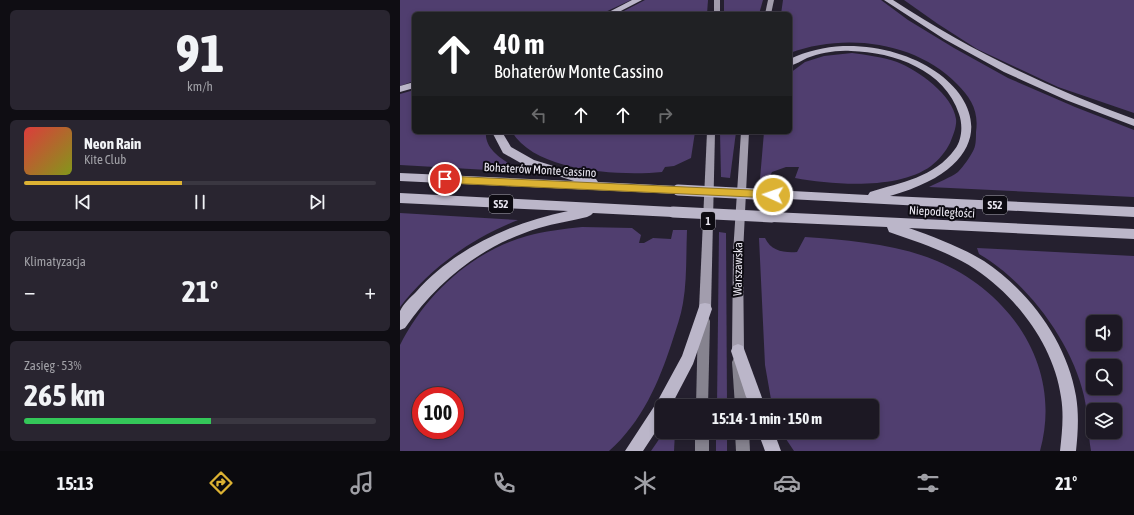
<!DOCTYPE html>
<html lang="pl">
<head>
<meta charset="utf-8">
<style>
	:root { --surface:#1c1823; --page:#292530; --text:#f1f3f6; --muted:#a0a0a6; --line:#3a3741; --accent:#dcb233 }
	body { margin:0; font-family:"Asap Condensed",sans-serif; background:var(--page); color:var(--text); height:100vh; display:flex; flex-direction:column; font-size:15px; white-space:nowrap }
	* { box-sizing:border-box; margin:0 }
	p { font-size:13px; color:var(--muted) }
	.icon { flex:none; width:22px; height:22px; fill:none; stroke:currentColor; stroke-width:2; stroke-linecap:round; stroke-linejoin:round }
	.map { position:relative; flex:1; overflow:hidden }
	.panel { display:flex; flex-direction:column; gap:10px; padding:10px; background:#0f0d13; width:400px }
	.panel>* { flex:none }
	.hud { position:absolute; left:12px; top:12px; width:380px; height:122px; border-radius:6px; box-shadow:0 2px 6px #0003,0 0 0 1px var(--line); background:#202124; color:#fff; overflow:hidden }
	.buttons { position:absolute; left:686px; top:315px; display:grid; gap:8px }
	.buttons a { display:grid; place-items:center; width:36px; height:36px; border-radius:6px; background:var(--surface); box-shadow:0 2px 6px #0003,0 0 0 1px var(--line); font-size:20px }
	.speed { position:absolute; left:12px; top:387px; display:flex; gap:8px; font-size:20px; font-weight:700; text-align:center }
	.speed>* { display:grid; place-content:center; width:52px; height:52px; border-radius:50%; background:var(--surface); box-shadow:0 2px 6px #0003,0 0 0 1px var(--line); line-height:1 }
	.speed .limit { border:6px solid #d22; background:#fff; color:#111 }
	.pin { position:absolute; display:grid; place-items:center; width:34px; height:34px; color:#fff; margin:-17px; border:2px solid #fff; border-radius:50%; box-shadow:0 1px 4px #0007 }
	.me { position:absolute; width:44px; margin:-22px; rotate:273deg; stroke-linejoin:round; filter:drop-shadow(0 0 3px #0008) }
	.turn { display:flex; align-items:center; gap:14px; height:84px; padding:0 16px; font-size:18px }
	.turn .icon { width:52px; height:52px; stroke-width:2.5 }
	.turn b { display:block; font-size:28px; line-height:34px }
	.lanes { display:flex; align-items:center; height:38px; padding:0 16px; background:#0003; justify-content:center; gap:20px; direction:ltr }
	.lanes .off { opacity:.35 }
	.big { font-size:30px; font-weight:700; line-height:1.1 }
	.panel .widget { flex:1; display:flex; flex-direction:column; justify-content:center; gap:6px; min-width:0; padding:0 14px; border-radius:6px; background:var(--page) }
	.panel .dial { align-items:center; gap:0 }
	.dial b { font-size:52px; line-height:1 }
	.song { display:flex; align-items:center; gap:12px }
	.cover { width:48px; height:48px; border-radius:6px; background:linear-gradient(135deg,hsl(0 70% 55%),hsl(70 70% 35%)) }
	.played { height:4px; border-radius:2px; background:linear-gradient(90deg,var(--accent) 45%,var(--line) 45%) }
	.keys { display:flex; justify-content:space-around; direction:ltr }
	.heat { display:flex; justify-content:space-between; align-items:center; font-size:22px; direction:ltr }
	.charge { height:6px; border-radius:3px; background:linear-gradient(90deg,#34c759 53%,var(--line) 0) }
	.trip { position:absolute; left:255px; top:399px; width:224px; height:40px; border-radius:6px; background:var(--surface); box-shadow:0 2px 6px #0003,0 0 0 1px var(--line); font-weight:700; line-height:40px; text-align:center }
	.tabs { display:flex; height:64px; justify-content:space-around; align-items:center; background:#0b0a0e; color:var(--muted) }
	.tabs .icon { width:28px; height:28px }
	.tabs .current { color:var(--accent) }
	.tabs b { font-size:18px; color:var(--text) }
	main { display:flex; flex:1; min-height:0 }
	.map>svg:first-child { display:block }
</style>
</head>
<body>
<main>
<section class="panel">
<div class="widget dial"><b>91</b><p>km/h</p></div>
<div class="widget">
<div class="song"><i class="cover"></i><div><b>Neon Rain</b><p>Kite Club</p></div></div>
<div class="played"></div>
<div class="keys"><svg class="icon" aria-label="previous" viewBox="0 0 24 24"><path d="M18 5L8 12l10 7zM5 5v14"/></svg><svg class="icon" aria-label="pause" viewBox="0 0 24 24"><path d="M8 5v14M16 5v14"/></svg><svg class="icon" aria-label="next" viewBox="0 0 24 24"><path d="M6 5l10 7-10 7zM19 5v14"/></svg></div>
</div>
<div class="widget"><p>Klimatyzacja</p>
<div class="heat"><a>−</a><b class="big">21°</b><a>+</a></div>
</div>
<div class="widget"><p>Zasięg · 53%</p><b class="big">265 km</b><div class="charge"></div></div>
</section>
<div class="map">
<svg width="734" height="451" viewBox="0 0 734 451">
	<rect width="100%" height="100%" fill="#25202f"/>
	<g fill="#503e6f" fill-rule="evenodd">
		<polygon points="0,0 231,0 201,14 14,14 14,81 0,86"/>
		<polygon points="245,0 308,0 307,14 218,14"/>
		<polygon points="324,0 363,0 359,14 324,14"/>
		<path d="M383,0h98l27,20 46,28 54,30 67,29 59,23v67l-205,-10c9,-5 21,-9 29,-15 5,-5 13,-16 16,-23 2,-4 2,-12 2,-17 3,-21 -5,-34 -19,-48 -42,-43 -113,-51 -167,-31v-39h-9z"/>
		<polygon points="504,0 734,0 734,113 658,87 577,49 538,24"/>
		<path d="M452,53c15,2 31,4 45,9 21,8 56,33 59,57 1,7 -3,17 -6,24 -4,8 -11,17 -19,23 -33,24 -97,19 -136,12l4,-11h-13l-14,5 -4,8 -8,-1 4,-47h26v-59l15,-11 19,-6z"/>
		<path d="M14,90v42h72c-2,20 23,31 37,40l-123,-7v-71z"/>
		<path d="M112,132h183l-4,26 -17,8 -9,1 -3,5c-42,4 -126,0 -150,-40z"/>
		<polygon points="320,132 336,132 330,178 321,177"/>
		<path d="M0,213l118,7c-47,19 -87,47 -118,87z"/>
		<path d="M182,227l50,1 9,7 -2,8h5l9,-5 18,1 2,-9h14c-1,24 0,50 -4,73 -2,13 -7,26 -11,39 -13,40 -30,80 -63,109h-209v-106c26,-51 71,-93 127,-109 18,-5 36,-7 55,-9zM21,396h34v34h-34z"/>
		<polygon points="319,232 326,233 327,406 317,406"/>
		<path d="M405,237c42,3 92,7 132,24 75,32 126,107 103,190h-246l-8,-12 -3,-7h89v-26h-100v-1l-7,-40 -6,-127h6c6,13 19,15 32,14z"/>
		<path d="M577,248l157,8v195h-43c-3,-18 -3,-37 -7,-55 -12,-54 -58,-115 -105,-142zM693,322h22v22h-22zM693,366h22v22h-22zM693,410h22v22h-22z"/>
		<polygon points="264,432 275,432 274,451 251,451"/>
		<rect x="316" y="432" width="11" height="19"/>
	</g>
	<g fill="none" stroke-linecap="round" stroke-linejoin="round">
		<g fill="#86838f" fill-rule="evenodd">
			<polygon points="304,315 308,317 310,321 308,406 296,406 298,321 300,317"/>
			<polygon points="338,356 342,358 344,362 347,406 335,406 332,362 334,358"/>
			<rect x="295" y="432" width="14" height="19"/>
			<polygon points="335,432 349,432 350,451 336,451"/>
		</g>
		<g fill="#a29dad" fill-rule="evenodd">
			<rect x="314" y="0" width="6" height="14"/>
			<polygon points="368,0 374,0 371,14 365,14"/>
			<polygon points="307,132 315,132 311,309 309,313 305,314 301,313 299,309"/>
			<polygon points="341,132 349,132 343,253 344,351 342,355 338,357 334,355 332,351 333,253"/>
		</g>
		<g fill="#bbb6c9" fill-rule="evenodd">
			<polygon points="232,0 242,0 215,14 205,14"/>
			<path d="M484,0h9c76,50 156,88 241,119v7l-68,-26 -62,-28 -60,-33z"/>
			<path d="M443,46c116,-3 196,109 47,150l244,11v10l-365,-19 -2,-3 2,-3 4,-2 95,5 2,-3c31,-10 64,-14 85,-43 7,-9 8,-24 4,-35 -14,-44 -65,-62 -108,-63 -15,-1 -31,2 -44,7 -6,3 -11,6 -17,8v-7c16,-8 35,-12 53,-13z"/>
			<polygon points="14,82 14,88 0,92 0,86"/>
			<polygon points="92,132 102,132 111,147 134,160 196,179 198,182 278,186 282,187 284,190 282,193 278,194 0,181 0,173 174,181 126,166 103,153"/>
			<path d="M0,193l273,14 4,2 2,3 -2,3 -4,2 -80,-4 -2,2 -4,2c-16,4 -32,6 -48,11 -56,17 -101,52 -134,100l-5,2c0,-6 0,-14 0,-19 3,-7 11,-14 16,-19 39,-44 95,-69 152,-81l-168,-8z"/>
			<path d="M372,212l362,17v10l-225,-11c25,9 52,19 75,33 45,30 83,81 92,135 3,18 2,37 0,55h-16c2,-18 4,-36 1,-54 -7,-51 -44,-100 -86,-128 -26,-17 -57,-27 -86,-37l-2,-5 -115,-5 -4,-2 -2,-3 2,-3z"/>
			<polygon points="305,303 310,304 312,309 293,364 271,406 262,406 262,422 243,451 225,451 257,402 282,356 300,304"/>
			<polygon points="338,344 343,346 365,406 349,406 331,351 333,346"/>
			<polygon points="358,432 374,432 381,451 365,451"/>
		</g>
		<g stroke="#bbb6c9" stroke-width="11">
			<polyline points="278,190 373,195"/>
			<polyline points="273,212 372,217"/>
		</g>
	</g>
	<polygon fill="#dcb233" stroke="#8f7421" points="45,176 373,191 377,195 373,198 45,183 41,179"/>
	<g text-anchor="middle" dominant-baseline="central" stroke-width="4" stroke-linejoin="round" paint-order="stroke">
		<g fill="#0d0b12" stroke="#a6a4ad" stroke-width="1">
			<rect x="89" y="195" width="24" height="18" rx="3"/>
			<rect x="583" y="196" width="24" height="18" rx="3"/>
			<rect x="301" y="212" width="14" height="18" rx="3"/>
		</g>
		<g font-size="11" font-weight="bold" fill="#e8e5ef">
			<text x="101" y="204">S52</text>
			<text x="595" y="205">S52</text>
			<text x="308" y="221">1</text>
		</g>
		<g font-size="12" fill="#e8e5ef" stroke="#0d0b12">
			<text transform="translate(140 170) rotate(3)">Bohaterów Monte Cassino</text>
			<text transform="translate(542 212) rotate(3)">Niepodległości</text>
			<text transform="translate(338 269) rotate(-89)">Warszawska</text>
		</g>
	</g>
</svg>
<div class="buttons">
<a><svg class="icon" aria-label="sound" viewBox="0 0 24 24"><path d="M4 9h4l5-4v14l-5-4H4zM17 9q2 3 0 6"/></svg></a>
<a><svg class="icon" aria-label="search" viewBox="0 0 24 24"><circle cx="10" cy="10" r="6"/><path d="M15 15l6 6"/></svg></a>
<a><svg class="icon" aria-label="layers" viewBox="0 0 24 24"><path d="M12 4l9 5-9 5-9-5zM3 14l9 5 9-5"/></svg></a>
</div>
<div class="speed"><div class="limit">100</div></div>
<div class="pin" style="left:45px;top:179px;background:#d93025"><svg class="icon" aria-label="arrive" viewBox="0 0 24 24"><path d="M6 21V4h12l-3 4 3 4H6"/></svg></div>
<svg class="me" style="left:373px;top:195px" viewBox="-20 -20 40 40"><circle r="17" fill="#dcb233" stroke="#fff" stroke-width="3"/><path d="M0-11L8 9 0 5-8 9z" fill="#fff"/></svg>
<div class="trip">15:14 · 1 min · 150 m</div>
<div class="hud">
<div class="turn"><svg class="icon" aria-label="ahead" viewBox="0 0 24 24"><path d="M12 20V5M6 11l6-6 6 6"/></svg><div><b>40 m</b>Bohaterów Monte Cassino</div></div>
<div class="lanes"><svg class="icon off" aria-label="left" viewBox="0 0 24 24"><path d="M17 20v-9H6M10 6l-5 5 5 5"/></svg><svg class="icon" aria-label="ahead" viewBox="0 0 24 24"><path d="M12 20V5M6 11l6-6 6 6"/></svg><svg class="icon" aria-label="ahead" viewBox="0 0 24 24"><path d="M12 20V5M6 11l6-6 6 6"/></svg><svg class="icon off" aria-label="right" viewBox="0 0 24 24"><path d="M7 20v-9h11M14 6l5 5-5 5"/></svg></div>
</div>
</div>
</main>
<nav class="tabs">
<b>15:13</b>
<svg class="icon current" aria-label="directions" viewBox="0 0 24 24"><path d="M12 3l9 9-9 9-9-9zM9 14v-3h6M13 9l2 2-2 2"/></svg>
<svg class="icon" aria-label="music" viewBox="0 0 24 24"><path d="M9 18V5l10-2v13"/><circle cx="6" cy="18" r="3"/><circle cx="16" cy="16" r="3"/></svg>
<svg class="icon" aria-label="phone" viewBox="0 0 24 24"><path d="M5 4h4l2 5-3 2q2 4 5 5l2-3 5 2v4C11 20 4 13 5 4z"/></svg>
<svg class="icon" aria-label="climate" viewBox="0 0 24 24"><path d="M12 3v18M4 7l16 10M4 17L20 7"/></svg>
<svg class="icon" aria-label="car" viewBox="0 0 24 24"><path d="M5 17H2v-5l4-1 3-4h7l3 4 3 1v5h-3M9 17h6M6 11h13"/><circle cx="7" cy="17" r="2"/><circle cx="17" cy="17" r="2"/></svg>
<svg class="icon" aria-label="filters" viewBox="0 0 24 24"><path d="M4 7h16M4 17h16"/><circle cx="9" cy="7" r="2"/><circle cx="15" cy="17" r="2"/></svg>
<b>21°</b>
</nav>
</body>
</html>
